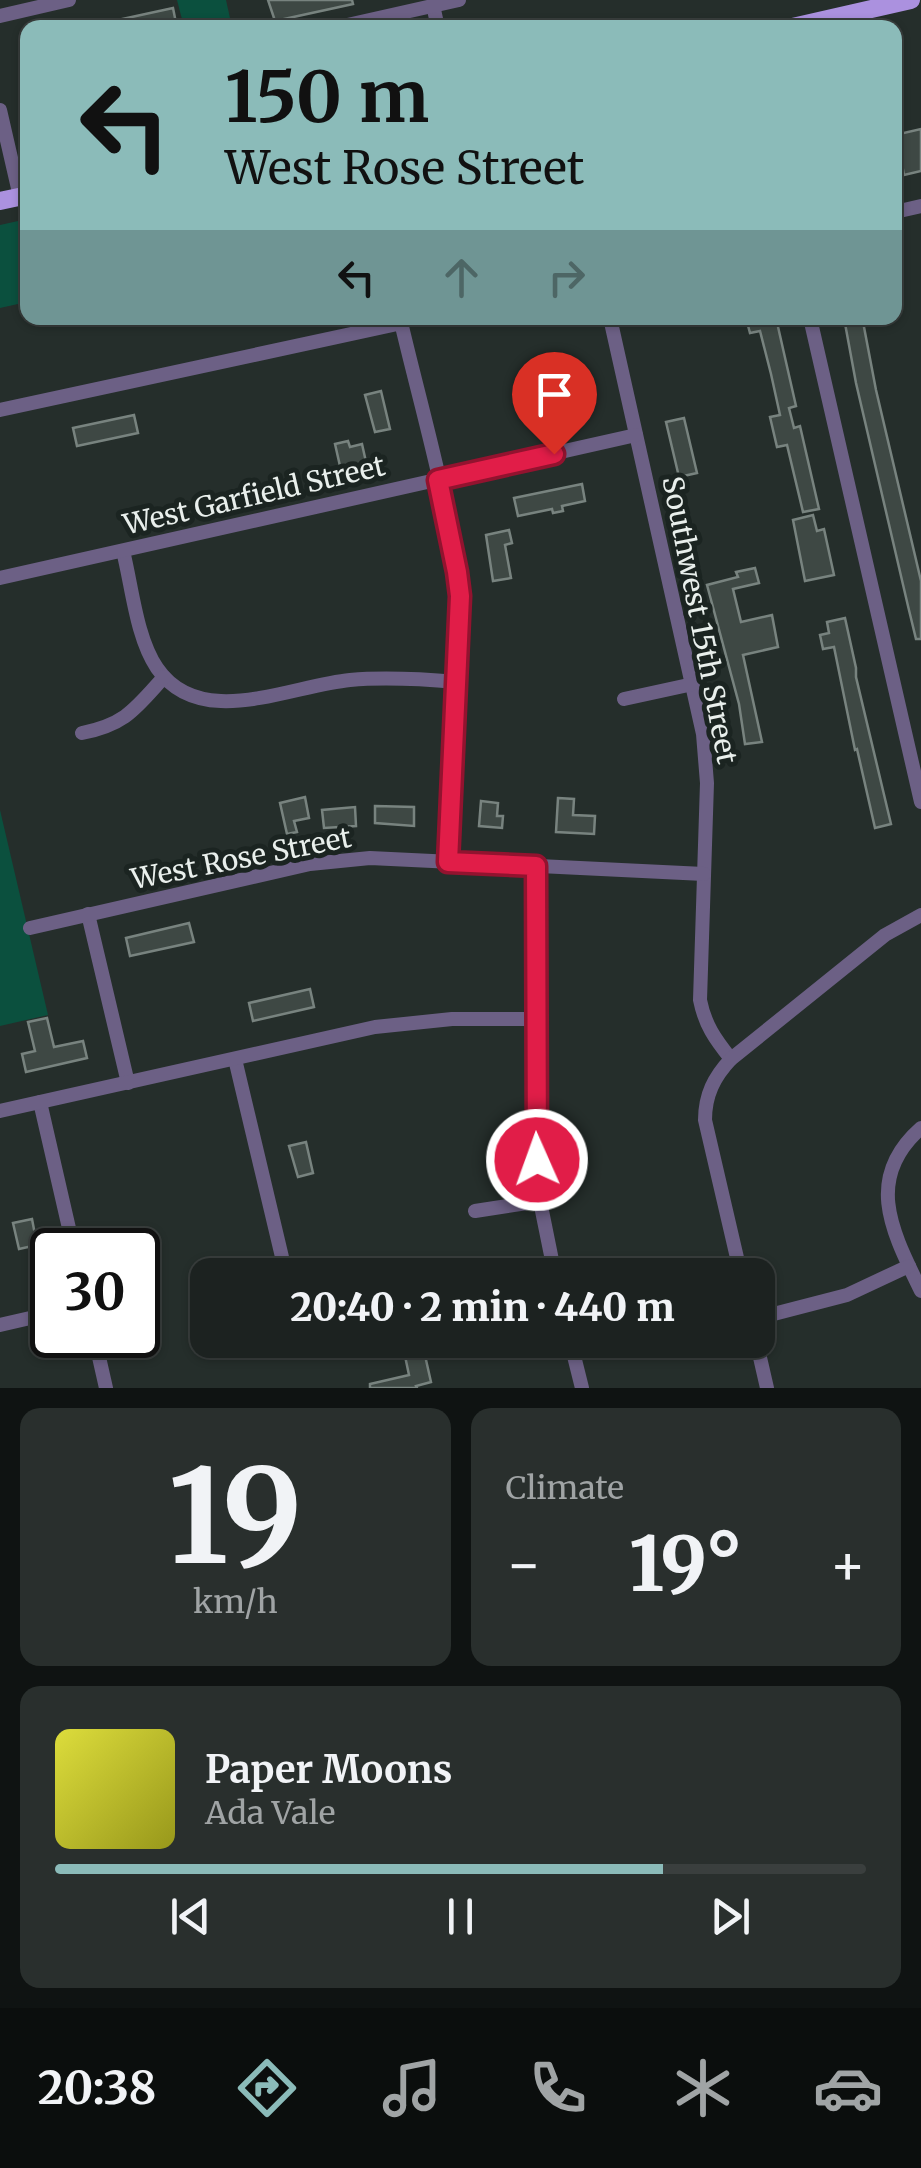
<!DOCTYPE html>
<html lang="en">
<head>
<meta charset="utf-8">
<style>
	:root { --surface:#1c2220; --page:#292f2d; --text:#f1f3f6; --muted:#a0a4a5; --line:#3a3f3e; --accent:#8bbbb9 }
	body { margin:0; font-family:Merriweather,serif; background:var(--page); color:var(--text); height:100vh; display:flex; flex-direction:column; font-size:38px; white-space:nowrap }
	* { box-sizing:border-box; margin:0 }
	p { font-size:32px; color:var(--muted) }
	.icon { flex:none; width:55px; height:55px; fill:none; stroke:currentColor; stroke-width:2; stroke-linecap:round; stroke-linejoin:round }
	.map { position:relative; height:1388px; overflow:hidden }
	.panel { display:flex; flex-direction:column; gap:20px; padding:20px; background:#0f1312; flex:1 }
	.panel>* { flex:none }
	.top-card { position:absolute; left:20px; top:20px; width:882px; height:305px; border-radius:20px; box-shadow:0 2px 8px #0004,0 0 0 2px var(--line); background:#8bbbb9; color:#111; overflow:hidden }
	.speed { position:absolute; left:30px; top:1228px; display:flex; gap:20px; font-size:50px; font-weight:700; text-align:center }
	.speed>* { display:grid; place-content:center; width:130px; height:130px; border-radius:50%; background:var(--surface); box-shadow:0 2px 8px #0004,0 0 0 2px var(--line); line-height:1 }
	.speed .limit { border:5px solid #111; border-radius:15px; background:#fff; color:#111 }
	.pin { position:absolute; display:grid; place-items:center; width:85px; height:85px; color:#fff; margin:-102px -42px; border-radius:50% 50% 50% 0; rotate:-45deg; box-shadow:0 0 10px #0007 }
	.pin .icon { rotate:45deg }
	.me { position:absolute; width:110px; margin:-55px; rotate:358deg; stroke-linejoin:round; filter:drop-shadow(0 0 8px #0008) }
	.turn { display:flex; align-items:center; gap:35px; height:210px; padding:0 40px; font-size:45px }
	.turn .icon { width:130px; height:130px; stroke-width:2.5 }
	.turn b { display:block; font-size:70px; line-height:85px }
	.lanes { display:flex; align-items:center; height:95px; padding:0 40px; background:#0003; justify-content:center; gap:50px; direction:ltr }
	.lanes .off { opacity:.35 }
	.big { font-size:75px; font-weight:800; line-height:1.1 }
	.panel .card { flex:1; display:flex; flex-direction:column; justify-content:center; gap:15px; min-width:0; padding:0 35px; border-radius:20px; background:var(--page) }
	.panel .dial { align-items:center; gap:0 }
	.dial b { font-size:130px; line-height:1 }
	.song { display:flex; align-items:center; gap:30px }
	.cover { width:120px; height:120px; border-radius:15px; background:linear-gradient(135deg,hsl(60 70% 55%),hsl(60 70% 35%)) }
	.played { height:10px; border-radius:5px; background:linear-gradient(90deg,var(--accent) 75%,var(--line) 75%) }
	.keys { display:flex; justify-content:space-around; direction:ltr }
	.heat { display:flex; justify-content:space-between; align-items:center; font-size:55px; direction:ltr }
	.panel .tiles { flex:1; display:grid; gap:20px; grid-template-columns:1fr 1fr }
	.card:last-child { grid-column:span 2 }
	.trip { position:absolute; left:190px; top:1258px; width:585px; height:100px; border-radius:20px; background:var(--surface); box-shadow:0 2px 8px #0004,0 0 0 2px var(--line); font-weight:800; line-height:100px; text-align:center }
	.dock { display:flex; height:160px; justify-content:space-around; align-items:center; background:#0b0e0d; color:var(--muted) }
	.dock .icon { width:70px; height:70px }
	.dock .selected { color:var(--accent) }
	.dock b { font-size:45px; color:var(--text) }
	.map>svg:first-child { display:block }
</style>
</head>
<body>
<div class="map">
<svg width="921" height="1388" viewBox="0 0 921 1388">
	<rect width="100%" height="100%" fill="#252e2b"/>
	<g fill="#0b503e">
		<polygon points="177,0 226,0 232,27 184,27"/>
		<polygon points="27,219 27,302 0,308 0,225"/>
		<polygon points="0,810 48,1015 0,1026"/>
	</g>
	<g fill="#3e4844" stroke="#78837f" stroke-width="2.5">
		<polygon points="268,0 352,0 353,4 275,21"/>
		<polygon points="173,8 177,28 105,28 104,23"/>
		<polygon points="921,129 921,171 904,175 902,164 895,162 895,135"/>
		<polygon points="746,318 776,318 796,406 789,408 794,428 800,426 819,509 803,512 787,445 777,447 770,417 780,415 771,374 760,331 750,333"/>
		<polygon points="844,318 862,318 864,327 876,390 921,581 921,639 916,639 908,606 856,383"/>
		<polygon points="381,391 390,429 375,432 365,395"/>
		<polygon points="134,415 138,433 77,446 73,428"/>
		<polygon points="684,418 697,473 679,477 666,422"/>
		<polygon points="348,441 350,447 362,444 366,462 340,466 335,444"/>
		<polygon points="582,484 585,501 562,506 563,511 553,513 552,509 518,516 514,498"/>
		<polygon points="813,515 817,531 824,529 834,575 805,581 793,520"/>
		<polygon points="509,530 512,543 505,545 511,578 493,581 486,535"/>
		<polygon points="755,568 759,583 733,589 741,622 772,615 778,647 743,655 762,742 745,744 739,704 707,585 738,577 736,572"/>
		<polygon points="845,618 856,668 856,677 891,824 875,828 857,749 855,750 834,647 823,649 820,635 829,633 827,622"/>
		<polygon points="305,797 309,818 294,821 297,832 287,834 280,803"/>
		<polygon points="558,798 574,799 573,815 595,816 594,834 556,832"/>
		<polygon points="481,801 498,803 497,816 503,816 502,828 479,826"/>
		<polygon points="375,806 414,807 414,826 375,823"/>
		<polygon points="355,807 356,826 324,828 322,810"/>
		<polygon points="189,923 194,942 130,956 126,938"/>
		<polygon points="310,989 314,1007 253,1021 249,1003"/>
		<polygon points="47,1018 54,1047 83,1041 87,1058 26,1072 22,1054 35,1051 28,1022"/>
		<polygon points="306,1142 313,1173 298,1177 289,1146"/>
		<polygon points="32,1219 37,1245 19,1249 13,1223"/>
		<polygon points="424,1351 431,1382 416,1386 417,1388 370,1388 370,1384 409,1375 405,1356"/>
	</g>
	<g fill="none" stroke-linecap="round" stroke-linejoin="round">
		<g stroke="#6c6085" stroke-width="14">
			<polyline points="433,5 438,28"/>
			<polyline points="0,16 69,0"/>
			<polyline points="334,28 459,0"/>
			<polyline points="0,110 20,197"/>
			<polyline points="895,212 921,206"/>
			<path d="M400,318c21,90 50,186 60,278l-13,266"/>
			<path d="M610,318l93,416 4,49 -7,217c5,25 15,39 31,59"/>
			<polyline points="810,318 921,802"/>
			<polyline points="0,410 402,323"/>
			<path d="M123,551c9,35 13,86 34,117 43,63 132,18 193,12 35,-3 72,-1 107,2"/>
			<polyline points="0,578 636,435"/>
			<polyline points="624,699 693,684"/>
			<path d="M82,733c44,-9 53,-24 82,-56"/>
			<polyline points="536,866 535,1137 540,1201 555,1275"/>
			<polyline points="88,914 128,1083"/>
			<polyline points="30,928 310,864 370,858 704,874"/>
			<polyline points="235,1059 282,1257"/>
			<polyline points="40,1102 74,1250"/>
			<polyline points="0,1111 375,1027 452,1019 535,1019"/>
			<path d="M921,1128c-58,51 -28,105 0,163"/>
			<polyline points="475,1211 540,1201"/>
			<path d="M741,1275l-36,-155c0,-25 9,-43 26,-61l154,-124 36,-20"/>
			<polyline points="758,1318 847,1295 909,1266"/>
			<polyline points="0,1325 52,1313"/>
			<polyline points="94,1335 106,1388"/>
			<polyline points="570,1340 582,1388"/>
			<polyline points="756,1340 767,1388"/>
		</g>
		<g stroke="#ab91df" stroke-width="18">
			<polyline points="788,28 911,0"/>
			<polyline points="0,201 28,195"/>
		</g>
	</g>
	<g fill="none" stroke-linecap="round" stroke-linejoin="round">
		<g stroke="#92132f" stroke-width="25">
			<polyline id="route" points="537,1160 536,866 448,862 460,596 457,572 438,480 554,454"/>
		</g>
		<use href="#route" stroke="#e11d48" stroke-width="18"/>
	</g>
	<g text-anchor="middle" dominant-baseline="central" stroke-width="10" stroke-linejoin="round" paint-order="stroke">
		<g font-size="28" fill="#e9efec" stroke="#1b2421">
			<text transform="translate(254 495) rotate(-13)">West Garfield Street</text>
			<text transform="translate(700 620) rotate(79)">Southwest 15th Street</text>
			<text transform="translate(241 858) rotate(-11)">West Rose Street</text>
		</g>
	</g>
</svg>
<div class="speed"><div class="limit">30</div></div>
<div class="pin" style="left:554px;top:454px;background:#d93025"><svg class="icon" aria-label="arrive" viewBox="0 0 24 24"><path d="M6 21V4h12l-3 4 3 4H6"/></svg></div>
<svg class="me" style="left:537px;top:1160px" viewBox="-20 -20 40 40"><circle r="17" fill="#e11d48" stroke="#fff" stroke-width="3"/><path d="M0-11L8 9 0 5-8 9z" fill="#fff"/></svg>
<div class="trip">20:40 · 2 min · 440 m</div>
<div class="top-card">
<div class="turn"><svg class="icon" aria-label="left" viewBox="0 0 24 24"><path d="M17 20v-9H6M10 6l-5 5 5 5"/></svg><div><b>150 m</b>West Rose Street</div></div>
<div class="lanes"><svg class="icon" aria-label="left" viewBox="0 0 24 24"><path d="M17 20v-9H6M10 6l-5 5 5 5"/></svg><svg class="icon off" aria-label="ahead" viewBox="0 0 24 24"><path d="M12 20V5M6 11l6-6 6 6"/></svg><svg class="icon off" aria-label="right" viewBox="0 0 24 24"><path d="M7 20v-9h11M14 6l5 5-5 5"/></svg></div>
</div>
</div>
<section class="panel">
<div class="tiles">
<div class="card dial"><b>19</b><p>km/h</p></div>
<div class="card"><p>Climate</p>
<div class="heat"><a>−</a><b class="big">19°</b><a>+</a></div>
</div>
<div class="card">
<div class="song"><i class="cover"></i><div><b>Paper Moons</b><p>Ada Vale</p></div></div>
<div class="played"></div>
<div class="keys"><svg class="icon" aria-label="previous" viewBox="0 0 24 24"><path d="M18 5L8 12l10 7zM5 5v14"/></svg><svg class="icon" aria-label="pause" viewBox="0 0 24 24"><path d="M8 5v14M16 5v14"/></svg><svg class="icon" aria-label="next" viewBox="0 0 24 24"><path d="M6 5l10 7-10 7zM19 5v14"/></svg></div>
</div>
</div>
</section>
<nav class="dock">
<b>20:38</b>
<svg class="icon selected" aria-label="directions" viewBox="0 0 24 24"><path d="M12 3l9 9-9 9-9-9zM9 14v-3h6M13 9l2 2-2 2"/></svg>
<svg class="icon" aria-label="music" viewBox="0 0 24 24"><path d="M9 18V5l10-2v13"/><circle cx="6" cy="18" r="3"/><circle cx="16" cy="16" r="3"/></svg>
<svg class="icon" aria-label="phone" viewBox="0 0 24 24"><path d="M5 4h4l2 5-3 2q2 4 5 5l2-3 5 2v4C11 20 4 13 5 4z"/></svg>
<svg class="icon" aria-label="climate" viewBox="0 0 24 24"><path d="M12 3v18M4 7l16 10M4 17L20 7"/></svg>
<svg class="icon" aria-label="car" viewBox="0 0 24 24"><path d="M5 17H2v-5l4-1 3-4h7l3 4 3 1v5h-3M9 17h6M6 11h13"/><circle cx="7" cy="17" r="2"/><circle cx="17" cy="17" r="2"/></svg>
</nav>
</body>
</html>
